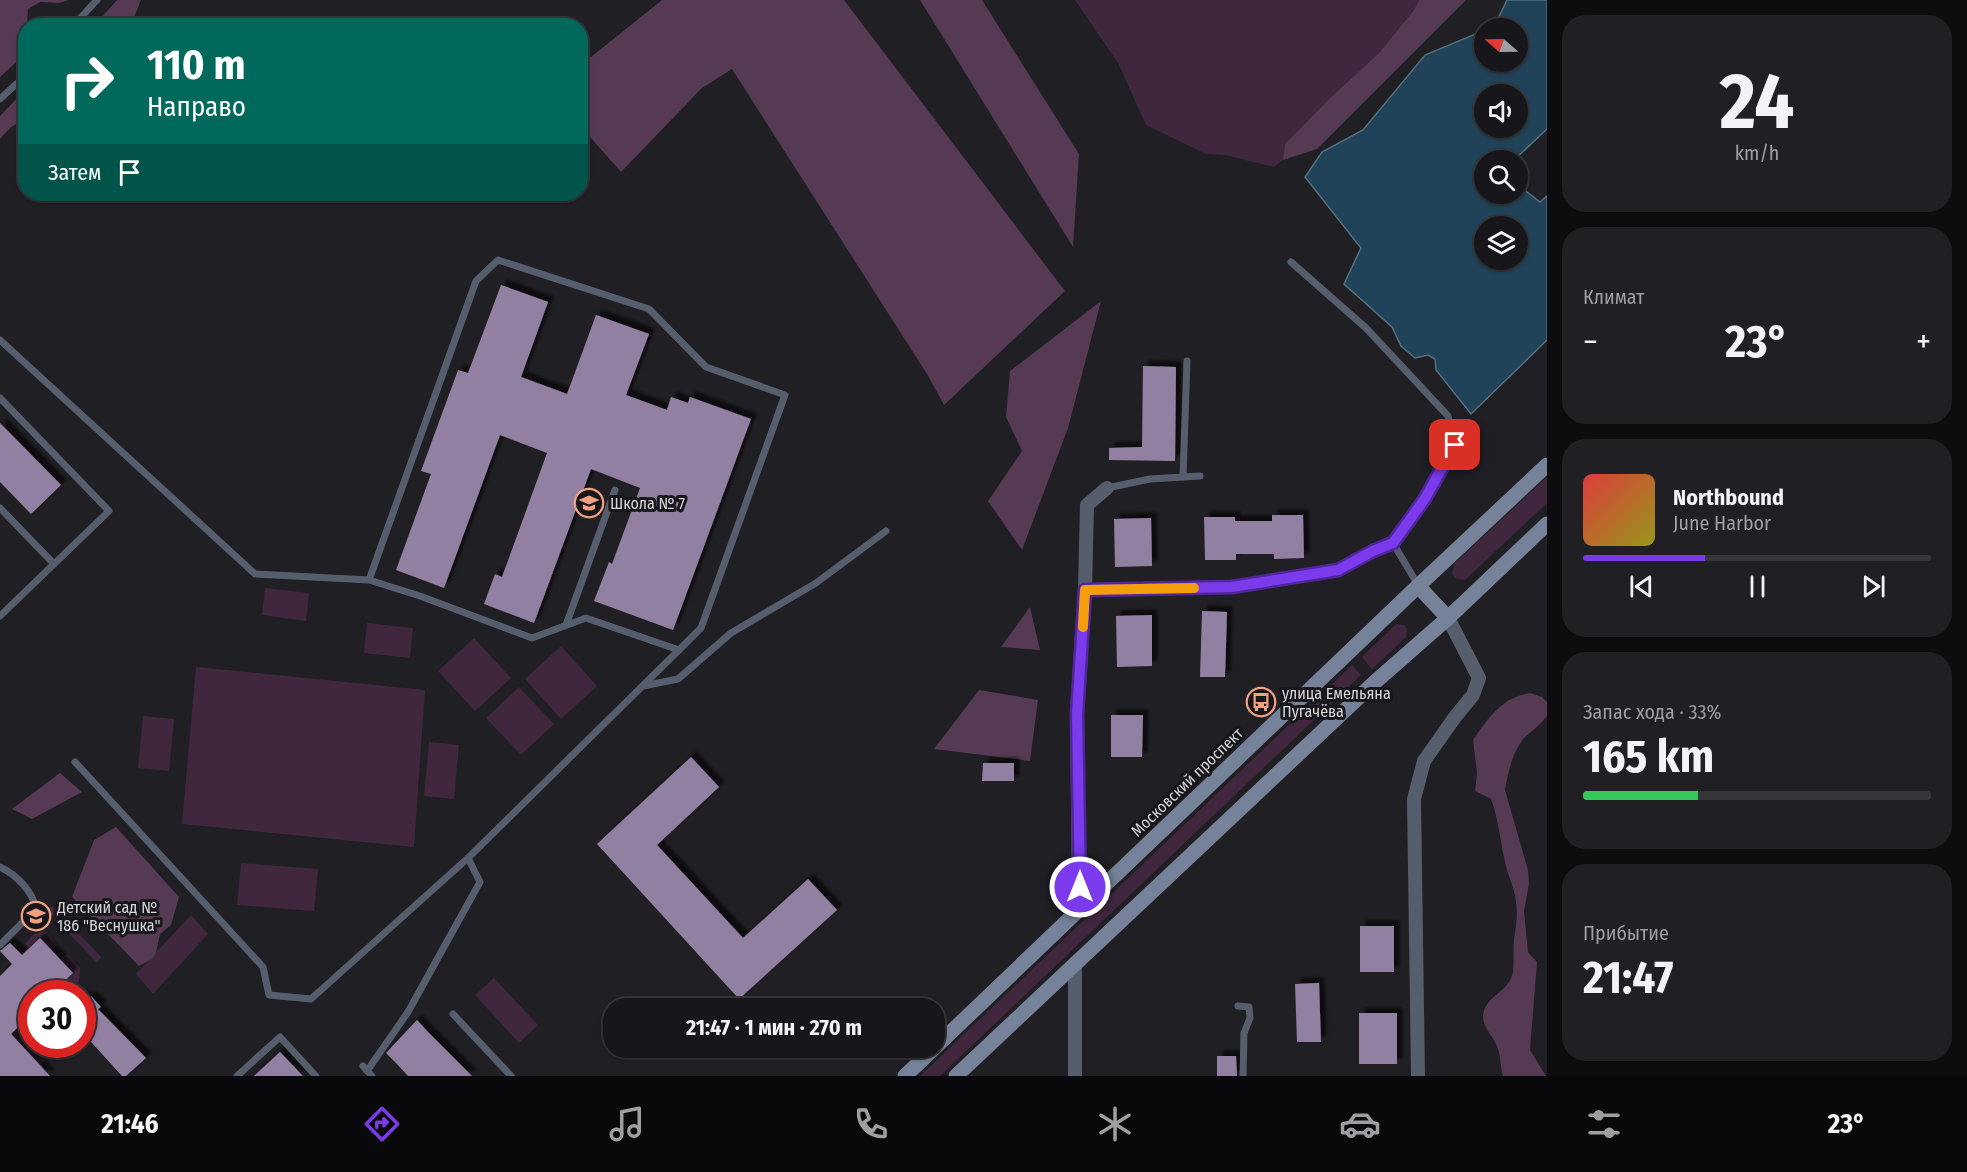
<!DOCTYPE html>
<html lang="ru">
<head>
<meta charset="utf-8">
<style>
	:root { --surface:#17171b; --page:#202024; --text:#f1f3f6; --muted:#9e9fa3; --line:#36363a; --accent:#7c3aed }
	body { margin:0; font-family:"Fira Sans Condensed",sans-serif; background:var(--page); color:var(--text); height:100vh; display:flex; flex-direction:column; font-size:22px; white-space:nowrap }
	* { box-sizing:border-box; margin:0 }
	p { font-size:20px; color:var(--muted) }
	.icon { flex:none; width:33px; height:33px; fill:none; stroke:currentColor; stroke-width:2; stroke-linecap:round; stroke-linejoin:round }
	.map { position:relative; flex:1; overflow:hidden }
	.side { display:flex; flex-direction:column; gap:15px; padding:15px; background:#0d0d0f; width:420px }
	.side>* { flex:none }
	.hud { position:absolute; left:18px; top:18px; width:570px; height:183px; border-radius:24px; box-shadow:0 2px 4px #0004,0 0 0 2px var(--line); background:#00695c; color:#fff; overflow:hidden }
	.needle { width:39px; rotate:290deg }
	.fabs { position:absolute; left:1474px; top:18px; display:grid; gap:12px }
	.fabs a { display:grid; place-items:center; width:54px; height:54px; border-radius:50%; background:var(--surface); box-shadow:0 2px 4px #0004,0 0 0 2px var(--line); font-size:30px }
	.speed { position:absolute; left:18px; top:980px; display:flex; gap:12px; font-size:30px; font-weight:700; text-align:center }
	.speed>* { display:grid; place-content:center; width:78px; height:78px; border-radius:50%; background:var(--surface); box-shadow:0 2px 4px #0004,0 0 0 2px var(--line); line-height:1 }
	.speed .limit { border:9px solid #d22; background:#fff; color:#111 }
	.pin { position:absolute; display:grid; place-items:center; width:51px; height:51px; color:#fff; margin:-26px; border-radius:12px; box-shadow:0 3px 9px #0006 }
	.me { position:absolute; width:66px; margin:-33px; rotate:0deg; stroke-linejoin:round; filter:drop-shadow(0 0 4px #0008) }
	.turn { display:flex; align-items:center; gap:21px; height:126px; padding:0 30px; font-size:27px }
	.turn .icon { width:78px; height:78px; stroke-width:2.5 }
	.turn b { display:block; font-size:42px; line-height:51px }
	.then { display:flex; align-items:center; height:57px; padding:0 30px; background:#0003; gap:12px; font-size:22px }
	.big { font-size:45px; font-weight:700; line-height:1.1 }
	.side .tile { flex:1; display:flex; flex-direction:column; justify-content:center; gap:9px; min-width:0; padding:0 21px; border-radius:24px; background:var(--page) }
	.side .dial { align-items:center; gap:0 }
	.dial b { font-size:78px; line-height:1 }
	.song { display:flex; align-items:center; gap:18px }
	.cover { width:72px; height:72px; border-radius:9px; background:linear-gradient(135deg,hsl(0 70% 55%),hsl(60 70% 35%)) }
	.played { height:6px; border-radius:3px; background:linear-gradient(90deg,var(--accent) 35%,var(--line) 35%) }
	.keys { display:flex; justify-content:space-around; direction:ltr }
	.heat { display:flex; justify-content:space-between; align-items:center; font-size:33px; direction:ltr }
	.charge { height:9px; border-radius:4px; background:linear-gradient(90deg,#34c759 33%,var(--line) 0) }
	.trip { position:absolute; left:603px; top:998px; width:342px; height:60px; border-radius:24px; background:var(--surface); box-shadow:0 2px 4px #0004,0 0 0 2px var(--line); font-weight:700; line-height:60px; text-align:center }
	.tabs { display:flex; height:96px; justify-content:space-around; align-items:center; background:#09090b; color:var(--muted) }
	.tabs .icon { width:42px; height:42px }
	.tabs .current { color:var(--accent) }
	.tabs b { font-size:27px; color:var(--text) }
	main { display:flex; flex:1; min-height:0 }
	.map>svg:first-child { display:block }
</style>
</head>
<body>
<main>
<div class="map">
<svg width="1547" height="1076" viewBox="0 0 1547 1076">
	<defs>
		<filter id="shadow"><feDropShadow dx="5.5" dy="-5.5" stdDeviation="1.5" flood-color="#0009"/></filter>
	</defs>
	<rect width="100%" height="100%" fill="#1f1f24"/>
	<g fill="#41273e">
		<polygon points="1075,0 1419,0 1414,10 1379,53 1329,99 1285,144 1283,160 1274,167 1225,155 1206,154 1146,125 1118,63"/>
		<polygon points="1547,477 1547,503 1465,580 1455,578 1452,574 1454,564"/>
		<polygon points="265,588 309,593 306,621 262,615"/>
		<polygon points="367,623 413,628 410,658 364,653"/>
		<polygon points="1396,624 1404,625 1407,629 1406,637 1372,669 1362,657"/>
		<polygon points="474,638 511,678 475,711 438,671"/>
		<polygon points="561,646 597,686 561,719 525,679"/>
		<polygon points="1352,665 1361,675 940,1076 920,1076"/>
		<polygon points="196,667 425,690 414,847 182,824"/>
		<polygon points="519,687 554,724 521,755 486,718"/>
		<polygon points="143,716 174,719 169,771 138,768"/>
		<polygon points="429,742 459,745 454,799 424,796"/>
		<polygon points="241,863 318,869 314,911 237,905"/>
		<polygon points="52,906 101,957 97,963 48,911"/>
		<polygon points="191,915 208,934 153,994 136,974"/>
		<polygon points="46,931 57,945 52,950 40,938 29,948 25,944 34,934"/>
		<polygon points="68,954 80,968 79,982 65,992 58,987 73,973 60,959"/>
		<polygon points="494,978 538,1025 519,1043 475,995"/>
		<polygon points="31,1013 31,1029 26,1035 45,1061 40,1066 11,1034"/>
	</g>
	<g fill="#563952">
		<polygon points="0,0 69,0 59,3 40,2 28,9 27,22 36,25 26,26 25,54 0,77"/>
		<polygon points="117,0 141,0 131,25 95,25"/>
		<polygon points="662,0 844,0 1065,291 944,405 927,374 732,69 702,88 621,172 581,127 581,50 591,57"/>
		<polygon points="920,0 982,0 1079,154 1073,247"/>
		<polygon points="1419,0 1466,0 1317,149 1283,160 1285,144 1329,99 1379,53 1414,10"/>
		<polygon points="25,90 25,119 11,127 0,139 0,116"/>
		<polygon points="1101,301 1068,428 1022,550 988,501 1022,451 1006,417 1010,371"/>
		<polygon points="1030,607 1040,650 1001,647"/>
		<polygon points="979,690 1038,700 1030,761 934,749"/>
		<path d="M1530,693l12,4 5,5v14c-6,8 -14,14 -21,20 -13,13 -18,37 -21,54l23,80 1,14 -5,27 4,41 9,10 -7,88 16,26h-43c-3,-9 -2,-18 -5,-27 -5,-16 -24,-27 -10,-46 9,-11 23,-16 25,-32 1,-11 0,-21 1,-32 2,-13 4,-24 2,-37 -1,-13 -8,-26 -11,-40 -5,-21 -6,-42 -14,-63l-16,-8 2,-18 -4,-33c15,-22 29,-43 57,-47z"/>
		<polygon points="60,773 82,792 32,819 12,809"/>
		<polygon points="116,827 179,897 171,925 160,934 156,953 152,959 139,966 72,897 94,840"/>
	</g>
	<path fill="#204359" stroke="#576f80" stroke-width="1.5" fill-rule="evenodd" d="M1507,0h40v129l-33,31h-29v34h33v-9l22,17 7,-6v144l-76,74 -35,-44 -1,-11 -7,-4 -13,3 -14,-12 -9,-19 -48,-43 17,-36 -56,-71 17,-25 41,-22 62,-75 60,-25v32h33v-34h-30l7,-3zM1485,94h33v34h-33zM1485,226h33v34h-33z"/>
	<g fill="#9280a3" filter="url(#shadow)">
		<polygon points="501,285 548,302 521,377 567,394 596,315 649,334 626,395 667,410 671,397 688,403 690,397 751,419 673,630 594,601 609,562 612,564 640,488 591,469 534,623 484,604 495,574 502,577 547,453 500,435 444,588 396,570 431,474 421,471 458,370 468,373"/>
		<polygon points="1143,366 1176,367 1175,461 1109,460 1109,448 1142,447"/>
		<polygon points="0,423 61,485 31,514 0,482"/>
		<polygon points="1272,515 1303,515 1304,558 1274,559 1274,554 1236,554 1236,560 1205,560 1204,517 1235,517 1235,521 1272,521"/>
		<polygon points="1151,518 1152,566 1115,567 1114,519"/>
		<polygon points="1202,611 1227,612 1225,677 1200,677"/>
		<polygon points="1152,615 1152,666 1117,667 1116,616"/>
		<polygon points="1111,715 1143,715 1142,757 1111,757"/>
		<polygon points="691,757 719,787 657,845 743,938 808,879 837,910 739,999 597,844"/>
		<polygon points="983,763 1014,763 1014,781 982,781"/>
		<rect x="1360" y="926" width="34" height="46"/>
		<polygon points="40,938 73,973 52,993 32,993 32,1013 11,1034 50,1076 0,1076 0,976 12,964 0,951 10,943 22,955"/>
		<polygon points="1319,983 1321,1042 1297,1042 1295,984"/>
		<polygon points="82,994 87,999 91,996 101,1007 98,1009 146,1058 126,1076 122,1076 82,1032"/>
		<rect x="1359" y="1013" width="38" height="51"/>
		<polygon points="417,1020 428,1032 472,1076 408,1076 395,1062 386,1053"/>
		<polygon points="280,1052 303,1076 254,1076"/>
		<polygon points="1217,1056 1236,1056 1237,1076 1217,1076"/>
	</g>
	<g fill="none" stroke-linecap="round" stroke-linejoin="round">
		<g stroke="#565e6d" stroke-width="7">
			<polyline points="73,26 97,0"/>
			<polyline points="0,99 26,75"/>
			<polyline points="0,340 255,574 369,580 476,281 498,260 649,309 706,367 785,395 701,628 679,650 586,618 532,638 420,596 369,580"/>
			<polyline points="0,398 109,511 0,616"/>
			<polyline points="1183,477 1187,361"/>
			<polyline points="1107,488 1150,479 1200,476"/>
			<polyline points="0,508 54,564"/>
			<polyline points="1393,543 1418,585"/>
			<polyline points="1085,590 1232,587 1338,570 1373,551 1393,543 1424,500 1455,445 1448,416 1366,328 1291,262"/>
			<polyline points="566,625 615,490"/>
			<polyline points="643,686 678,679 731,633 816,583 886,531"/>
			<polyline points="75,762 263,967 269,995 311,999 468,858 679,650"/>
			<path d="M0,867c17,8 33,25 36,42l9,4"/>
			<polyline points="0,945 36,909"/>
			<polyline points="1238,1006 1249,1007 1250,1018 1244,1033 1243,1076"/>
			<polyline points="453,1014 511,1076"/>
			<polyline points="363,1066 372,1076"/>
			<polyline points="367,1071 408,1012 480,882 468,858"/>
			<polyline points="237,1076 280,1037 316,1076"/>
		</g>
		<g stroke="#565e6d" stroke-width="14">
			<polyline points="1079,910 1077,714 1085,590 1087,505 1107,488"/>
			<polyline points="1075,1076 1075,963"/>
			<polyline points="1418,1076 1414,799 1424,761 1455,717 1473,695 1479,678 1448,618"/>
		</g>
		<g stroke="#758299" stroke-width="15">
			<polyline points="1418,586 1448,618"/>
			<polyline points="905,1076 1418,586 1547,465"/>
			<polyline points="956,1076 1375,682 1448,618 1547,524"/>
		</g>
	</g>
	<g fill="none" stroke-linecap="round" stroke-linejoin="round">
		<g stroke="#51269a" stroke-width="15">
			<polyline id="route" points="1080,887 1077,714 1085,590 1232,587 1338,570 1373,551 1393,543 1424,500 1455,445"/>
		</g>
		<use href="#route" stroke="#7c3aed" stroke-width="10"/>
		<polyline stroke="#f59e0b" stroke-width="10" points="1083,627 1085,590 1194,588"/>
	</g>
	<defs>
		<g id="school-ring" transform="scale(1.5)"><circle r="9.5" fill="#16161b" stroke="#f2a080" stroke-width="1.5"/><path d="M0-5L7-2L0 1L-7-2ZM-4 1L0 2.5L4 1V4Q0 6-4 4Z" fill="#f2a080"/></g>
		<g id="bus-ring" transform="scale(1.5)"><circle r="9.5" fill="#16161b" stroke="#f2a080" stroke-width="1.5"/><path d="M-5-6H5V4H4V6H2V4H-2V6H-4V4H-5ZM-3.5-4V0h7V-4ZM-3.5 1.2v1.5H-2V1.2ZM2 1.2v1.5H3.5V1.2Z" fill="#f2a080"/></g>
	</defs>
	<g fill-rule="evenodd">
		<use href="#school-ring" x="589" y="503"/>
		<use href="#bus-ring" x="1261" y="702"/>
		<use href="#school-ring" x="36" y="916"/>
	</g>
	<g text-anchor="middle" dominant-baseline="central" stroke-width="6" stroke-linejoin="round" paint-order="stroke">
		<g font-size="16" fill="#d7d7db" stroke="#16161b" text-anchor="start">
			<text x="610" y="503">Школа № 7</text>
			<text x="1282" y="693">улица Емельяна<tspan x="1282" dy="18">Пугачёва</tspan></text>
			<text x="57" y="907">Детский сад №<tspan x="57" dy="18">186 "Веснушка"</tspan></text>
		</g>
		<g font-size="16" fill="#d7d7db" stroke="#16161b">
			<text transform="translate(1187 782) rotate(-44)">Московский проспект</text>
		</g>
	</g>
</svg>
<div class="fabs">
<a><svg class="needle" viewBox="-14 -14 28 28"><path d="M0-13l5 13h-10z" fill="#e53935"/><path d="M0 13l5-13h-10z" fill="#9e9fa3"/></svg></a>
<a><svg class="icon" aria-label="sound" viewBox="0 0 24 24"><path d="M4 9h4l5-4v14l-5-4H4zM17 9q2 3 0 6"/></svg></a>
<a><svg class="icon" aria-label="search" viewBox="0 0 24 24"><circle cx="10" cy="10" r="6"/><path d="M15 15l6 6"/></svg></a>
<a><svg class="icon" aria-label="layers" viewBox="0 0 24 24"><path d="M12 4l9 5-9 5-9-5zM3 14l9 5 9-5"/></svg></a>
</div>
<div class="speed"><div class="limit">30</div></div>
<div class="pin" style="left:1455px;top:445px;background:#d93025"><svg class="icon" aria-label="arrive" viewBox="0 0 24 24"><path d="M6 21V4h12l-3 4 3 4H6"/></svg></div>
<svg class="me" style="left:1080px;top:887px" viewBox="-20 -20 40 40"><circle r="17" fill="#7c3aed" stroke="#fff" stroke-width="3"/><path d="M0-11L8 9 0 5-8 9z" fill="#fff"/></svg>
<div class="trip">21:47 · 1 мин · 270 m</div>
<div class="hud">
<div class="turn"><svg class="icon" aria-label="right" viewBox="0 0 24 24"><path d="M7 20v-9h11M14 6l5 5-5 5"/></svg><div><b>110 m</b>Направо</div></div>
<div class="then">Затем<svg class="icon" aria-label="arrive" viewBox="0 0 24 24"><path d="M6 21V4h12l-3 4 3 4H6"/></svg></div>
</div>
</div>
<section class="side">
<div class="tile dial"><b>24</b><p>km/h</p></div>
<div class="tile"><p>Климат</p>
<div class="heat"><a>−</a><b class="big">23°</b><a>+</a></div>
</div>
<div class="tile">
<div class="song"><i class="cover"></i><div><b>Northbound</b><p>June Harbor</p></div></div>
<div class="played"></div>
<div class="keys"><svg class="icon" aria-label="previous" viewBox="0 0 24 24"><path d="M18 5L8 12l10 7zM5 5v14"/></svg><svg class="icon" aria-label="pause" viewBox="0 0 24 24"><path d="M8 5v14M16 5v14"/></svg><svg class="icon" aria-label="next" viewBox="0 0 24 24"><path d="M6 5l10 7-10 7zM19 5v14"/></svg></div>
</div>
<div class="tile"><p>Запас хода · 33%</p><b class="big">165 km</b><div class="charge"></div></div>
<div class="tile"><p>Прибытие</p><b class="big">21:47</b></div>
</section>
</main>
<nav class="tabs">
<b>21:46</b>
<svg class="icon current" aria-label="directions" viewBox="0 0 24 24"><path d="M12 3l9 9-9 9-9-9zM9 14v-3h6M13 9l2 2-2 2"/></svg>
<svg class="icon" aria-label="music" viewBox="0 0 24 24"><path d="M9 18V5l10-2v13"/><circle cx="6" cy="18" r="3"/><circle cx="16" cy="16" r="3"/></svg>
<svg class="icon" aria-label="phone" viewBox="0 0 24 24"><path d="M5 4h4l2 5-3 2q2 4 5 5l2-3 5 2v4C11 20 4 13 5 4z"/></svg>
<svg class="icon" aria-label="climate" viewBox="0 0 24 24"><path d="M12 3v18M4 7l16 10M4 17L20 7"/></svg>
<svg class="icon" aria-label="car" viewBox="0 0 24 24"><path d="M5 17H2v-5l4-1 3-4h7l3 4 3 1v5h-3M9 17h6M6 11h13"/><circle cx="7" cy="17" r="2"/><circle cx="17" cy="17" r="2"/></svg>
<svg class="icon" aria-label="filters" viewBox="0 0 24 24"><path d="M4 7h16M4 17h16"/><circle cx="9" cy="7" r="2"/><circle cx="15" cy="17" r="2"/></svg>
<b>23°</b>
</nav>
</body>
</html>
